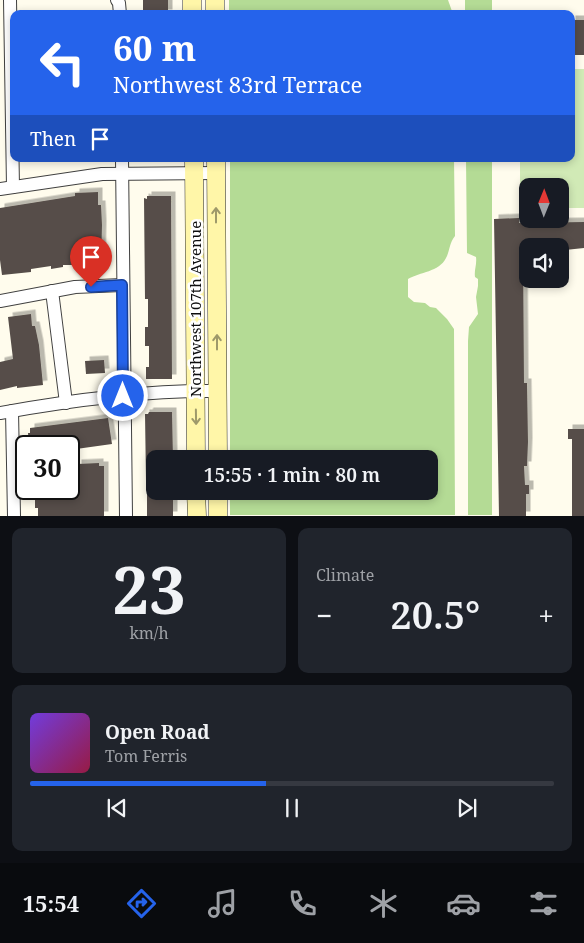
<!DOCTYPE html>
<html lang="en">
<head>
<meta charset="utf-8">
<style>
	:root { --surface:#171b24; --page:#20242c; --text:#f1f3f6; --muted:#9ea1a6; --line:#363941; --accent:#2563eb }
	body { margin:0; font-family:"Noto Serif",serif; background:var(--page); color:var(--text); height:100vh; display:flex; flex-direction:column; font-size:19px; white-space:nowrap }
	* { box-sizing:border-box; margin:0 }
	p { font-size:16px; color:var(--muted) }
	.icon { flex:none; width:28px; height:28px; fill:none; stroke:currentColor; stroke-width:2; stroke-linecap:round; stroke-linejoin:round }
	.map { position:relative; height:516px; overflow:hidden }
	.details { display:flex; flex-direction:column; gap:12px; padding:12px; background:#0d0f14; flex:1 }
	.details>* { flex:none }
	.guide { position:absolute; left:10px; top:10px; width:565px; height:152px; border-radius:10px; box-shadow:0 2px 8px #0003; background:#2563eb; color:#fff; overflow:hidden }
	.needle { width:32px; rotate:1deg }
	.controls { position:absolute; left:519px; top:178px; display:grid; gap:10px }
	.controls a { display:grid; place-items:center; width:50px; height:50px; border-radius:10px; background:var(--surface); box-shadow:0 2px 8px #0003; font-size:25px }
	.speed { position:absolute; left:15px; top:435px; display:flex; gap:10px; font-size:25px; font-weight:700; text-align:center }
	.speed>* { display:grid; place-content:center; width:65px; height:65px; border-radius:50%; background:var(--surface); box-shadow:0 2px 8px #0003; line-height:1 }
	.speed .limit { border:2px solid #111; border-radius:8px; background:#fff; color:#111 }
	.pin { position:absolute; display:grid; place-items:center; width:42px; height:42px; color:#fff; margin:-51px -21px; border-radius:50% 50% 50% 0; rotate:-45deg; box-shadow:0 0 5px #0007 }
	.pin .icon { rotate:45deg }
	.me { position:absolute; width:55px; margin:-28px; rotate:0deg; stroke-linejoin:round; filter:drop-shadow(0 0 4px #0008) }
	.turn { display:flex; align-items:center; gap:18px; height:105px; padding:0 20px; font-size:22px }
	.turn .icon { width:65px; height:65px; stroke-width:2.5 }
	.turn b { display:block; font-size:35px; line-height:42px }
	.then { display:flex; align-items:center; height:48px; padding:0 20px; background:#0003; gap:10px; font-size:19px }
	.big { font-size:38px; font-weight:600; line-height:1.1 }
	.details .tile { flex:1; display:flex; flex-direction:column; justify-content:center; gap:8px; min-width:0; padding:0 18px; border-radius:10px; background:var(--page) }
	.details .dial { align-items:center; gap:0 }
	.dial b { font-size:65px; line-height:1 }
	.song { display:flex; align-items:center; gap:15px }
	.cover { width:60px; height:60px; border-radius:8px; background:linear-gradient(135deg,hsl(260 70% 55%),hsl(340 70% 35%)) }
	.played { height:5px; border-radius:2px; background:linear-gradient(90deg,var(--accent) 45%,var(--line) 45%) }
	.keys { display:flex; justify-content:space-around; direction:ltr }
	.heat { display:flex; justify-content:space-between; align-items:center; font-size:28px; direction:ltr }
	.details .tiles { flex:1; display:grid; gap:12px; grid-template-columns:1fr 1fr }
	.tile:last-child { grid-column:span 2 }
	.trip { position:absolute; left:146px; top:450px; width:292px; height:50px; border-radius:10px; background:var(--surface); box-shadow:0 2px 8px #0003; font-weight:600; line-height:50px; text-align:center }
	.tab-bar { display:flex; height:80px; justify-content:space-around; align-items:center; background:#090b0e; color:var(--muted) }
	.tab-bar .icon { width:35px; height:35px }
	.tab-bar .selected { color:var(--accent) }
	.tab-bar b { font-size:22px; color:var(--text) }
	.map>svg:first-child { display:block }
</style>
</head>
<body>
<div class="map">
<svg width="584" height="516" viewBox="0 0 584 516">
	<defs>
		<filter id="shadow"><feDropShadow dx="4.5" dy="-4.5" stdDeviation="0" flood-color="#0004"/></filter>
	</defs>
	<rect width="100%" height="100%" fill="#fffced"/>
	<polygon fill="#d1eab6" points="571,69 584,69 584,208 560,208 560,186 528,186 527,208 520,201 520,159 571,159"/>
	<g fill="#b4db95">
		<polygon points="229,0 448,0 453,14 229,14"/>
		<rect x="465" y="0" width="27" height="14"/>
		<path d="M230,159h224l1,77c-6,7 -5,15 -9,22 -7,14 -26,14 -38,21v18l6,5 11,1 5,4 6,1 11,11 7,10 1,186h-225v-24h200v-32h-200z"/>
		<path d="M466,159h26v356h-24v-174l1,-14 9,-13 -2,-17 2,-11v-7l-3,-2c-1,-7 2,-12 1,-20l-9,-4z"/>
	</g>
	<g fill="#564e49" filter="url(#shadow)">
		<rect x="143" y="0" width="25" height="14"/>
		<rect x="571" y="20" width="13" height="35"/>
		<polygon points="98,192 98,205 101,205 102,225 101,265 63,265 63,267 51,269 51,266 31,269 31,272 2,275 0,260 0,208 75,196 75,193"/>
		<polygon points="147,196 171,196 172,379 146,379 146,367 149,367 149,346 145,346 145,327 148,327 148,299 145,299 144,198 147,199"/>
		<polygon points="519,218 519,223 584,222 584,248 565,250 565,248 560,248 560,246 523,246 524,383 527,383 528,442 527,466 524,466 525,485 529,485 529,494 526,494 526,516 499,516 494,219"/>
		<polygon points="31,314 32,326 35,326 39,345 43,385 17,388 17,386 0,390 0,362 13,359 8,317"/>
		<polygon points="104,360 105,373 86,374 85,361"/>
		<polygon points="149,412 172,412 173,459 155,459 155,481 146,481 145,414 148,414"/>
		<polygon points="108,418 112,444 69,450 69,446 29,446 28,433 30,433 30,428"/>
		<polygon points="568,429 584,429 584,516 572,516 572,439 568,439"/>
		<polygon points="99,463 99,466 104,466 104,516 38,516 38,508 35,508 35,499 39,499 39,489 77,489 77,464"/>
		<rect x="147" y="491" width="26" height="25"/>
	</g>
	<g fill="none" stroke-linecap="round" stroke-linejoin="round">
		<g stroke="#404040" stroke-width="14">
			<g id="minor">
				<polyline points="10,0 13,187"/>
				<polyline points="117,0 119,3 120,14"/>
				<polyline points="122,159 126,516"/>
				<polyline points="0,189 102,174 216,173"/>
				<polyline points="52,291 66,403"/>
				<polyline points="0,301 75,287 122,285"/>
				<polyline points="12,411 14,516"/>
				<path d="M0,413c72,-13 145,-23 217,-22"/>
			</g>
		</g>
		<g stroke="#2f2f2f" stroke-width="19">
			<g id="secondary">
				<polyline points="192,0 192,14"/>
				<polyline points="215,0 215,14"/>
				<polyline points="194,159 196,459"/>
				<polyline points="216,159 218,459"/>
				<polyline points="196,491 197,516"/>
				<polyline points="218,491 218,516"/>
			</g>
		</g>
		<use href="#minor" stroke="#fff" stroke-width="12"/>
		<use href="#secondary" stroke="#fff6a8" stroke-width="18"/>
	</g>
	<defs><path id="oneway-shaft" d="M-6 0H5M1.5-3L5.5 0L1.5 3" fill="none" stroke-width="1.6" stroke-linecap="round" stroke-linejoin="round" transform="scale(1.25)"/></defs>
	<g stroke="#9e996a">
		<use href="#oneway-shaft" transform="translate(216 215) rotate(-90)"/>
		<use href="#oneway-shaft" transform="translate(217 342) rotate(-90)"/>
		<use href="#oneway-shaft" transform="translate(196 417) rotate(89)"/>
	</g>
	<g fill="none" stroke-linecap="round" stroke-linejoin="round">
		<g stroke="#184099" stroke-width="12">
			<polyline id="route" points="91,287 122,285 123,396"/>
		</g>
		<use href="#route" stroke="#2563eb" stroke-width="9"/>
	</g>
	<g text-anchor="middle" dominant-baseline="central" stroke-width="5" stroke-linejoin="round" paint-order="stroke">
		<g font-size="15" fill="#0d0d0d" stroke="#fff">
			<text transform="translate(195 309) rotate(-90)">Northwest 107th Avenue</text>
		</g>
	</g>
</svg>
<div class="controls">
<a><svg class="needle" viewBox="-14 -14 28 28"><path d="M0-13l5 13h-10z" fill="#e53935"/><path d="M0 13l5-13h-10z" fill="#9ea1a6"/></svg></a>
<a><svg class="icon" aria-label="sound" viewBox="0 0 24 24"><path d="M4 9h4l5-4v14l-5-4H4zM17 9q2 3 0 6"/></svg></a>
</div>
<div class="speed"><div class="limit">30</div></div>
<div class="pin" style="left:91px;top:287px;background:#d93025"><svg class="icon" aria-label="arrive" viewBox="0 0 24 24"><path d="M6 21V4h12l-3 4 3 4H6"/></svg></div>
<svg class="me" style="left:123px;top:396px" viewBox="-20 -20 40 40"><circle r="17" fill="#2563eb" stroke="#fff" stroke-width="3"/><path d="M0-11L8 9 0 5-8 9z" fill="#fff"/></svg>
<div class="trip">15:55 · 1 min · 80 m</div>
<div class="guide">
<div class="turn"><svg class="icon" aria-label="left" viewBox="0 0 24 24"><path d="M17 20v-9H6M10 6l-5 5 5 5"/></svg><div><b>60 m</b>Northwest 83rd Terrace</div></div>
<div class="then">Then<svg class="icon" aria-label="arrive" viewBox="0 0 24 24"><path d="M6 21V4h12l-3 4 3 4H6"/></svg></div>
</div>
</div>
<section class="details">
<div class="tiles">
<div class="tile dial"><b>23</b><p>km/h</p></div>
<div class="tile"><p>Climate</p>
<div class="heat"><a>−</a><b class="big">20.5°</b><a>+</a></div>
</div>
<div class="tile">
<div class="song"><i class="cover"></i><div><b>Open Road</b><p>Tom Ferris</p></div></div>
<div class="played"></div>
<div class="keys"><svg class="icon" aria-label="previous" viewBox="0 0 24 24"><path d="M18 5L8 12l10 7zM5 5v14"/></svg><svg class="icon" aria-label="pause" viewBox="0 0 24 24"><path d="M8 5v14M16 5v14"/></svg><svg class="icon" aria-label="next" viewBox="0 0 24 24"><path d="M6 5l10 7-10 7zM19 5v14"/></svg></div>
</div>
</div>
</section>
<nav class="tab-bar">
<b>15:54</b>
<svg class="icon selected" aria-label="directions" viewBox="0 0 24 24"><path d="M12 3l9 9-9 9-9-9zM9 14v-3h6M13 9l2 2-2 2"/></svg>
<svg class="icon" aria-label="music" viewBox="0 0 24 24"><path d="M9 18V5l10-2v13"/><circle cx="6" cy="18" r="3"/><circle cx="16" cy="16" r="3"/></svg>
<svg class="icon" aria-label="phone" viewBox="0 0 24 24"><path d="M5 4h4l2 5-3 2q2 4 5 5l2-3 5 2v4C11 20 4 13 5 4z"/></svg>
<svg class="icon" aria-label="climate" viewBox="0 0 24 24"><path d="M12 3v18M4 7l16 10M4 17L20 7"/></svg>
<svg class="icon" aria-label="car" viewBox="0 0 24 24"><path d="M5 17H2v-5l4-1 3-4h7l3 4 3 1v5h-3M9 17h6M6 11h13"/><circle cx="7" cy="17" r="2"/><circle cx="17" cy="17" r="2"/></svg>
<svg class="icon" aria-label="filters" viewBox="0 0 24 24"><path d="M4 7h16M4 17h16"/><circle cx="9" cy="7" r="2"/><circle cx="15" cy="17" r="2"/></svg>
</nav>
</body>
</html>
